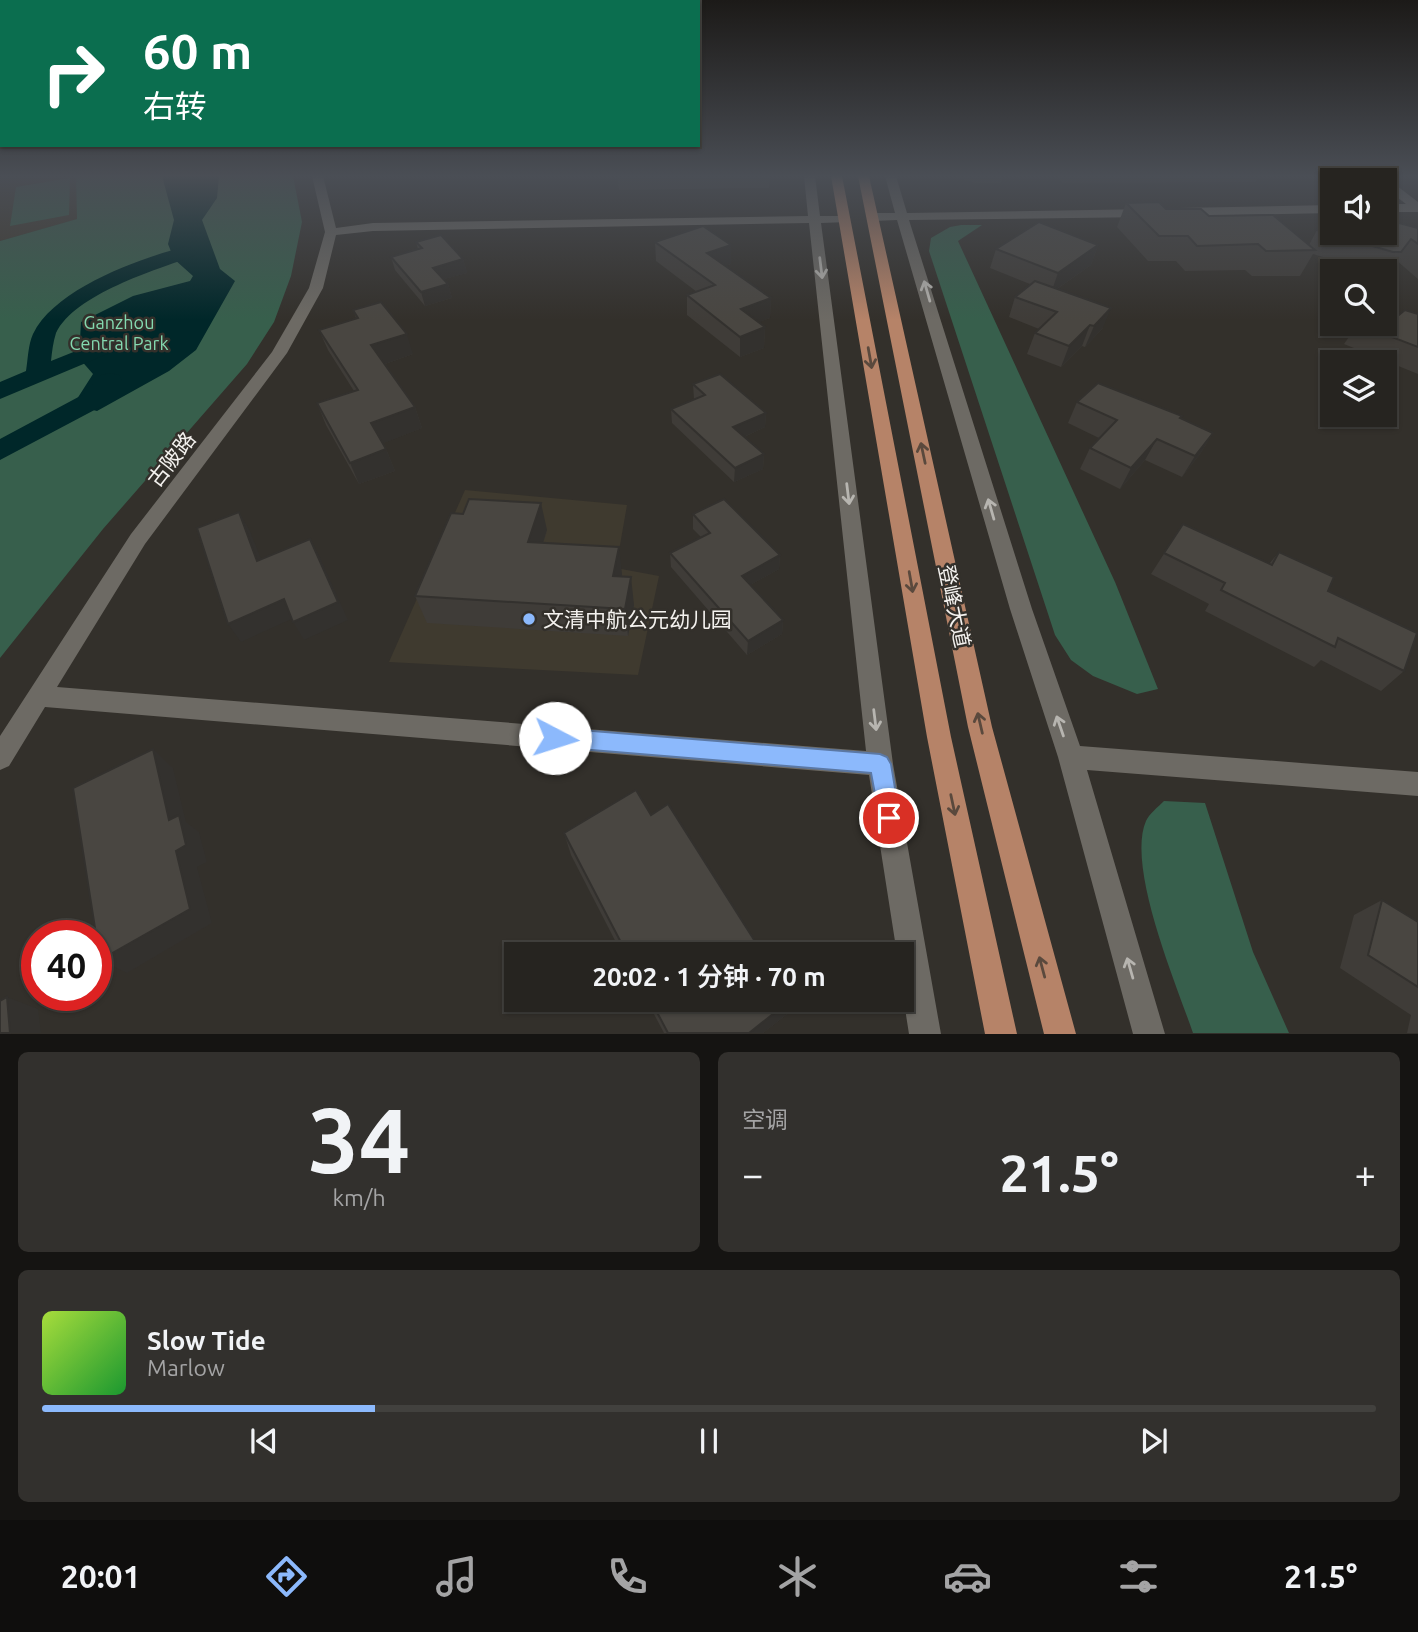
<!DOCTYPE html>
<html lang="zh">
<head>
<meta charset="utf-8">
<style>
	:root { --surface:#262420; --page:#32302d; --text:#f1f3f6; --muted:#a4a4a5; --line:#42413e; --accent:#8cb9fc }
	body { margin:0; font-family:Ubuntu,"Noto Sans SC",sans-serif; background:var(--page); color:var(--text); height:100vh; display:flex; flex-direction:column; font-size:26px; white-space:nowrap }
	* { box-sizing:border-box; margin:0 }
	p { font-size:23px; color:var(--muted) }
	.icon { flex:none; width:38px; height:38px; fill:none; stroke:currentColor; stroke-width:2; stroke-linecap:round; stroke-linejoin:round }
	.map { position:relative; height:1034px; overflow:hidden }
	.details { display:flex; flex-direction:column; gap:18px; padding:18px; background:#151412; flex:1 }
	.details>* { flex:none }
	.top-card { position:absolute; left:0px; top:0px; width:700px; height:147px; box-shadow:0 2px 5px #0004,0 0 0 2px var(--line); background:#0b6e4f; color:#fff; overflow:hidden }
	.buttons { position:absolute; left:1320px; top:168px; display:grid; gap:14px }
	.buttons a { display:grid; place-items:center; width:77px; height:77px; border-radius:0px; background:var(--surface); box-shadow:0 2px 5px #0004,0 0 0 2px var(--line); font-size:35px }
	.speed { position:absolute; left:21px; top:920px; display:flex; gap:14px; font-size:35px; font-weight:700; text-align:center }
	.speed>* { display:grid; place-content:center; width:91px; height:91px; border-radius:50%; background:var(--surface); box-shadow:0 2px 5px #0004,0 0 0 2px var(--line); line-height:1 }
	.speed .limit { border:10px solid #d22; background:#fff; color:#111 }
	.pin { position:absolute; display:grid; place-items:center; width:60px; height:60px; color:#fff; margin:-30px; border:4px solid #fff; border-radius:50%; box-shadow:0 2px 7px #0007 }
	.me { position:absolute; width:77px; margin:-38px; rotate:95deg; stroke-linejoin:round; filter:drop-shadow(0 0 5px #0008) }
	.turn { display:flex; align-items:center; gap:24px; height:147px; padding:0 28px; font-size:32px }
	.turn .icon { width:91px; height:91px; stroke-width:2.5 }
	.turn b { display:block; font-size:49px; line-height:60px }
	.big { font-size:52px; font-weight:600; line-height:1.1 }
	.details .widget { flex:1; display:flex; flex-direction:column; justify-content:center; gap:10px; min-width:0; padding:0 24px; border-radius:10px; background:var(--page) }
	.details .dial { align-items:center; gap:0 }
	.dial b { font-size:91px; line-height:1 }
	.song { display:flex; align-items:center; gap:21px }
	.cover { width:84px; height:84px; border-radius:10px; background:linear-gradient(135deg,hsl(80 70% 55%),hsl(130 70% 35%)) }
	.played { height:7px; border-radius:4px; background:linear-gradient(90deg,var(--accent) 25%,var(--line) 25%) }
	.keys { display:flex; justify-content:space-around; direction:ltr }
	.heat { display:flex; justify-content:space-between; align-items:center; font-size:38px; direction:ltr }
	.details .tiles { flex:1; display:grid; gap:18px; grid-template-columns:1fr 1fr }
	.widget:last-child { grid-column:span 2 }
	.trip { position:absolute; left:504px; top:942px; width:410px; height:70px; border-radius:0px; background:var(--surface); box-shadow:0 2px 5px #0004,0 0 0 2px var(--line); font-weight:600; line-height:70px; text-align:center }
	.tab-bar { display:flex; height:112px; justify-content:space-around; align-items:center; background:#0f0e0d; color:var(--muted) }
	.tab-bar .icon { width:49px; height:49px }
	.tab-bar .active { color:var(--accent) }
	.tab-bar b { font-size:32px; color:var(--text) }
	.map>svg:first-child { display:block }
</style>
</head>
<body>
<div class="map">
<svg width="1418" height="1034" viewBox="0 0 1418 1034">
	<rect width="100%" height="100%" fill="#33302b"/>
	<g fill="#3f3a2f">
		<polygon points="0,176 76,176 78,219 0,241"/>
		<polygon points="465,490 627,505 616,568 659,576 638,675 389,662"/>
	</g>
	<g fill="#375f4c">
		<polygon points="76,176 293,176 302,222 291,276 274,322 247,364 103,529 0,658 0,241 77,219"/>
		<polygon points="70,178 69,215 10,226 16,187"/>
		<polygon points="961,225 982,225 958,241 1115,582 1158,689 1137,694 1093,676 1071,660 1055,635 929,251 931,238 950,227"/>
		<path d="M1164,801l41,2 48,149 36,81h-96c-16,-47 -67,-166 -47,-212 3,-7 12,-14 18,-20z"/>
	</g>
	<polygon fill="#002729" points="162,176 219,176 217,198 202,220 220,269 235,281 196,350 169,371 97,411 77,406 77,399 93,374 79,358 81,322 133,296 190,281 193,276 174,259 168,244 174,220"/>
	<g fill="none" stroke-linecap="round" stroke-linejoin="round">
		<g fill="#002729" fill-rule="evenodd">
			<path d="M187,246l10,6 -3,4c-39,14 -119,38 -138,77 -3,9 -4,19 -5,28l65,-26 8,2 4,5 -4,5 -124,52v-17l26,-11c2,-12 2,-26 7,-37 22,-46 108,-76 154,-88z"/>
			<polygon points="110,373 119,375 122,380 102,406 0,460 0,439 84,394 101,375"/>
		</g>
		<g fill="#6d6a64" fill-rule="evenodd">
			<path d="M312,176h11l13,52 37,-5 435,-7 -4,-40h11l5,40h28v6l-27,1 72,541 48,270h-32l-8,-51v-29h-4l-28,-179 -824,-68 -36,59 -9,4v-34l131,-202 141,-182 37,-64 16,-56zM809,223l57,528 -809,-64 88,-143 142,-191 36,-65 13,-53 37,-4z"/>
			<polygon points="885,176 896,176 907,213 1149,209 1155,213 1149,217 909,220 1032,609 1080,746 1418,772 1418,796 1087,770 1165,1034 1133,1034 1058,757 1010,609 897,220 873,221 867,217 873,213 895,213"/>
			<polygon points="1380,179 1388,179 1418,202 1418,212 1384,212 1384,204 1406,204 1384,187 1384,180"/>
			<polygon points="1332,205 1332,213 1179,216 1173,212 1179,208"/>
		</g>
		<g fill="#b68368" fill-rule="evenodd">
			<polygon points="831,176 842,176 951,737 1017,1034 985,1034 927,737"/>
			<polygon points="858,176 869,176 992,727 1076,1034 1044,1034 968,727"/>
		</g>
	</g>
	<g fill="#3f3c38">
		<polygon points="617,176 770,176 769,188 619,190"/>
		<polygon points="953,176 1003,176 1001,183 975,183"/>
		<polygon points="1057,176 1259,176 1255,182 1062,183"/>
		<polygon points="1126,203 1209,216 1309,245 1317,230 1418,228 1418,279 1396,260 1387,274 1384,274 1384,271 1368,271 1313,254 1300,276 1252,276 1245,270 1185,271 1176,261 1148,261 1117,227"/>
		<polygon points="416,242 463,259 467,273 444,279 448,284 452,298 425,306 395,270 391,257 418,249"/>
		<polygon points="655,242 731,264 725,266 771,298 770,318 758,322 765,327 764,348 740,357 687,315 687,295 697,292 656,261"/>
		<polygon points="1098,245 1091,265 1057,289 1103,328 1085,347 1082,346 1061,367 1027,354 1035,333 1039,329 1009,317 1015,297 1030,284 990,268 996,249"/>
		<polygon points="353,310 413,354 385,364 415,407 422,428 383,443 386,449 395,471 359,484 326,425 317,403 354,391 328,350 319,330 356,318"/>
		<polygon points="1418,314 1418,374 1344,344 1358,324 1399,315"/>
		<polygon points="693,384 766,413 765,427 744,437 764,454 763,469 734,482 672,423 671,409 694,399"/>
		<polygon points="1077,402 1180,418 1213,433 1200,454 1182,477 1145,460 1120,489 1080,469 1090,448 1099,438 1068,423"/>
		<polygon points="693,514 780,555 779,569 750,585 783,620 782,634 747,655 671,567 670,553 701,537 693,529"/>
		<polygon points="1183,524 1269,564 1279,552 1328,591 1404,671 1381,691 1321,660 1314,667 1205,611 1209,604 1151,574"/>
		<polygon points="547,530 543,543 622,574 622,577 634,605 628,636 427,623 415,596"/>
		<polygon points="651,815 763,954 622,954 571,855 564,833"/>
		<polygon points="1382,900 1418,922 1418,1033 1407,1033 1411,1015 1340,968 1354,915"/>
		<polygon points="646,999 792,999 787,1014 763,1033 664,1033"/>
	</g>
	<g fill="#33312e">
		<polygon points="731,245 731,264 707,273 707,253"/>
		<polygon points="1098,245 1091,265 1051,293 1058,273"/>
		<polygon points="463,259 467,273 437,281 433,268"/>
		<polygon points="448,284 452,298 425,306 421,292"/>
		<polygon points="771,298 770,318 740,329 741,309"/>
		<polygon points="1111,308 1103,328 1085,347 1094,326"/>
		<polygon points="1090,325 1082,346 1061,367 1069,346"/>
		<polygon points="765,327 764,348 740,357 740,337"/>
		<polygon points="407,334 413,354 379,366 371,345"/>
		<polygon points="415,407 422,428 379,445 371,423"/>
		<polygon points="766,413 765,427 733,442 733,427"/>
		<polygon points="1213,433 1200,454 1182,477 1195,456"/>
		<polygon points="1157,439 1145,460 1120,489 1131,468"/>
		<polygon points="386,449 395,471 359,484 350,463"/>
		<polygon points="764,454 763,469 734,482 735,468"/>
		<polygon points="541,503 547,530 535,569 528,542"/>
		<polygon points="239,512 250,531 269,579 257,561"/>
		<polygon points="310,539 320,557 348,620 304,640 293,622"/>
		<polygon points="619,547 622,574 617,603 613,576"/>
		<polygon points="780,555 779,569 741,590 742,576"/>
		<polygon points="631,577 634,605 628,636 625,609"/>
		<polygon points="284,599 296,617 241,642 228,624"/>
		<polygon points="783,620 782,634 747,655 748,641"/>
		<polygon points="153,749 173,768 186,822 199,832 207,862 197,867 212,923 127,973 100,960 176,851"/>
		<polygon points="7,997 38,1009 41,1033 10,1033"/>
		<polygon points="792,999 787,1014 763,1033 749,1033"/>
	</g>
	<g fill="#494641" stroke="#33312e" stroke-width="2">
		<polygon points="1159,202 1166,209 1201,209 1209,216 1273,215 1315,250 1266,251 1258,244 1197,246 1188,236 1159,236 1126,203"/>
		<polygon points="1332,214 1332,233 1384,233 1384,219 1418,228 1418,244 1411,239 1401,252 1393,252 1317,230"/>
		<polygon points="1039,222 1098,245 1058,273 996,249"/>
		<polygon points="703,226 731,245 707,253 771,298 741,309 765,327 740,337 687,295 715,285 655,242"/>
		<polygon points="441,235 463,259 433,268 448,284 421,292 391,257 422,248 416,242"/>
		<polygon points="1035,281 1111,308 1094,326 1090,325 1069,346 1035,333 1057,312 1015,297"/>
		<polygon points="381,302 407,334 371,345 415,407 371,423 386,449 350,463 317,403 358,390 319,330 358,318 353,310"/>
		<polygon points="1384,310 1399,315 1405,310 1418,314 1418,347 1358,324 1384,324"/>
		<polygon points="720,374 766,413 733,427 764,454 735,468 671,409 705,395 693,384"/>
		<polygon points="1098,383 1182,416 1180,418 1213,433 1195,456 1157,439 1131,468 1090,448 1117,420 1077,402"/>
		<polygon points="469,499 541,503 528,542 619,547 613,576 631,577 625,609 415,596 451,513 463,514"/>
		<polygon points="724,499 780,555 742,576 783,620 748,641 670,553 710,533 693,514"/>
		<polygon points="239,512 257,561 310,539 338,602 293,622 284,599 228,624 197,528"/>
		<polygon points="1183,524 1272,565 1279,552 1334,577 1328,591 1417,633 1404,671 1338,638 1335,647 1221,590 1225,583 1164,553"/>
		<polygon points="153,749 169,820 179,815 186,845 176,851 190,909 100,960 73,788"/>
		<polygon points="636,790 651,815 668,804 763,954 627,954 564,833"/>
		<polygon points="1382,900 1418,922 1418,987 1368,955"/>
		<polygon points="7,997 10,1033 0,1033 0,1001"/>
		<polygon points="650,999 792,999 749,1033 668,1033"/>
	</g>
	<defs><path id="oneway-shaft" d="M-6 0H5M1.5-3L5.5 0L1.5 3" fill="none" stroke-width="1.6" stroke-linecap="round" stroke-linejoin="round" transform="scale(1.75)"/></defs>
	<g stroke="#b7b5b0">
		<use href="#oneway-shaft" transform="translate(821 268) rotate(83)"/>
		<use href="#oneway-shaft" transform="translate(927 291) rotate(-106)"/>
		<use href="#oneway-shaft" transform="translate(848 494) rotate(83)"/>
		<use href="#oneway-shaft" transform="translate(991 509) rotate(-106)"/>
		<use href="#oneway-shaft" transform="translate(875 720) rotate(83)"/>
		<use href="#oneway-shaft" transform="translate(1060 726) rotate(-109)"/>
		<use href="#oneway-shaft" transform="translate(1130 968) rotate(-106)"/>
	</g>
	<g stroke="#5a493d">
		<use href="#oneway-shaft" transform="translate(870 358) rotate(80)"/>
		<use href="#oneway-shaft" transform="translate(923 453) rotate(-102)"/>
		<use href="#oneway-shaft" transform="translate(911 582) rotate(80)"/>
		<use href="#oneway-shaft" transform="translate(980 723) rotate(-103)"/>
		<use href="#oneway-shaft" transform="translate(953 805) rotate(78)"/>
		<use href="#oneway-shaft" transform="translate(1042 967) rotate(-105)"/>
	</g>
	<linearGradient id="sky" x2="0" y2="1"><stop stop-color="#1c1a18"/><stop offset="0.55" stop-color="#4a4e55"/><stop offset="1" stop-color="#4a4e55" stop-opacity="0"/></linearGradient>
	<rect width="1418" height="320" fill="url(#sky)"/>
	<polygon fill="#8cb9fc" stroke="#5b78a4" stroke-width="2" points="555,728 880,754 887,757 891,764 900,818 897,826 889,829 881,826 871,773 555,747 547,744 544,738 547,731"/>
	<circle fill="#8cb9fc" stroke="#33302b" stroke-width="2.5" cx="529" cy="619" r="7"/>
	<g text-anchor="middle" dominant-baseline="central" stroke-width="5" stroke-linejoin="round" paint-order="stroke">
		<g font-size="18" fill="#84d9b0" stroke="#33302b">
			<text x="119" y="322">Ganzhou<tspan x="119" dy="21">Central Park</tspan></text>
		</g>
		<g font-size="21" fill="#f4f2ef" stroke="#33302b">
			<text transform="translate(171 459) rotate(-52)">古陂路</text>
			<text transform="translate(955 606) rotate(78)">登峰大道</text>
		</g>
		<g font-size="21" fill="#f4f2ef" stroke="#33302b" text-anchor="start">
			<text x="543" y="619">文清中航公元幼儿园</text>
		</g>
	</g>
</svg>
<div class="buttons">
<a><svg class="icon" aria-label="sound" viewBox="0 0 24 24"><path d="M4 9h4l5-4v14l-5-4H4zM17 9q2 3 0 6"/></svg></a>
<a><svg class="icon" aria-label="search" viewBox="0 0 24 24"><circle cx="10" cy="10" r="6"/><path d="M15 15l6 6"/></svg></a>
<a><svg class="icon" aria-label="layers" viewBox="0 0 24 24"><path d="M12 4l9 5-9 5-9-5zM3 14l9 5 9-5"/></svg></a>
</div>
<div class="speed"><div class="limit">40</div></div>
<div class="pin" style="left:889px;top:818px;background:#d93025"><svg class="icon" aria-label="arrive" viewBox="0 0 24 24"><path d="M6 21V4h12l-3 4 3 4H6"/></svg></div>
<svg class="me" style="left:555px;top:738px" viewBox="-20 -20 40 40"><circle r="19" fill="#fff"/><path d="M0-13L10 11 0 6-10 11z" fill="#8cb9fc"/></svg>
<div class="trip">20:02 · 1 分钟 · 70 m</div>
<div class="top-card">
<div class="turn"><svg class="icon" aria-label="right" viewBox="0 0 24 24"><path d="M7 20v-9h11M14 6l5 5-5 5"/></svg><div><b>60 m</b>右转</div></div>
</div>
</div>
<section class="details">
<div class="tiles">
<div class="widget dial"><b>34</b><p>km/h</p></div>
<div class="widget"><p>空调</p>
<div class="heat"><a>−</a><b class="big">21.5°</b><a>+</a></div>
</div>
<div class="widget">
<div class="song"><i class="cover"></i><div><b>Slow Tide</b><p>Marlow</p></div></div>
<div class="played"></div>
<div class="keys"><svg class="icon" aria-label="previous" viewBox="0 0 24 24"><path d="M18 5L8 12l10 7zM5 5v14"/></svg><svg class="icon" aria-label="pause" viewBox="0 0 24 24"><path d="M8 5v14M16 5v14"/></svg><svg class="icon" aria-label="next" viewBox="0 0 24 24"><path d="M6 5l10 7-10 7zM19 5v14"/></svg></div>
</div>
</div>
</section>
<nav class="tab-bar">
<b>20:01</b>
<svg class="icon active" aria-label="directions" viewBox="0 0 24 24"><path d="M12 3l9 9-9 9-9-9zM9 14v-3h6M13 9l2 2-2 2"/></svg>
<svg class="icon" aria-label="music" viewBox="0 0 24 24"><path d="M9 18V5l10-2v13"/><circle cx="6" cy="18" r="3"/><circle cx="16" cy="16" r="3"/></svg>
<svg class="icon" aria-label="phone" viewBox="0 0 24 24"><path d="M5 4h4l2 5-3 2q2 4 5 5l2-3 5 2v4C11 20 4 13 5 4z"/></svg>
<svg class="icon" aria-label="climate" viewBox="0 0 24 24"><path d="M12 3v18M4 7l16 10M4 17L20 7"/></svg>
<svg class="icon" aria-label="car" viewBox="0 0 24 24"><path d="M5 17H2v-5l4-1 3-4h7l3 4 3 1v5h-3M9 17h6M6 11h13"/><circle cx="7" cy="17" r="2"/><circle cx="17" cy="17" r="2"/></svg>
<svg class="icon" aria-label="filters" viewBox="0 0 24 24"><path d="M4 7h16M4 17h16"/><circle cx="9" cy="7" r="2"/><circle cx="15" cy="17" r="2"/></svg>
<b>21.5°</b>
</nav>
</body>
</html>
